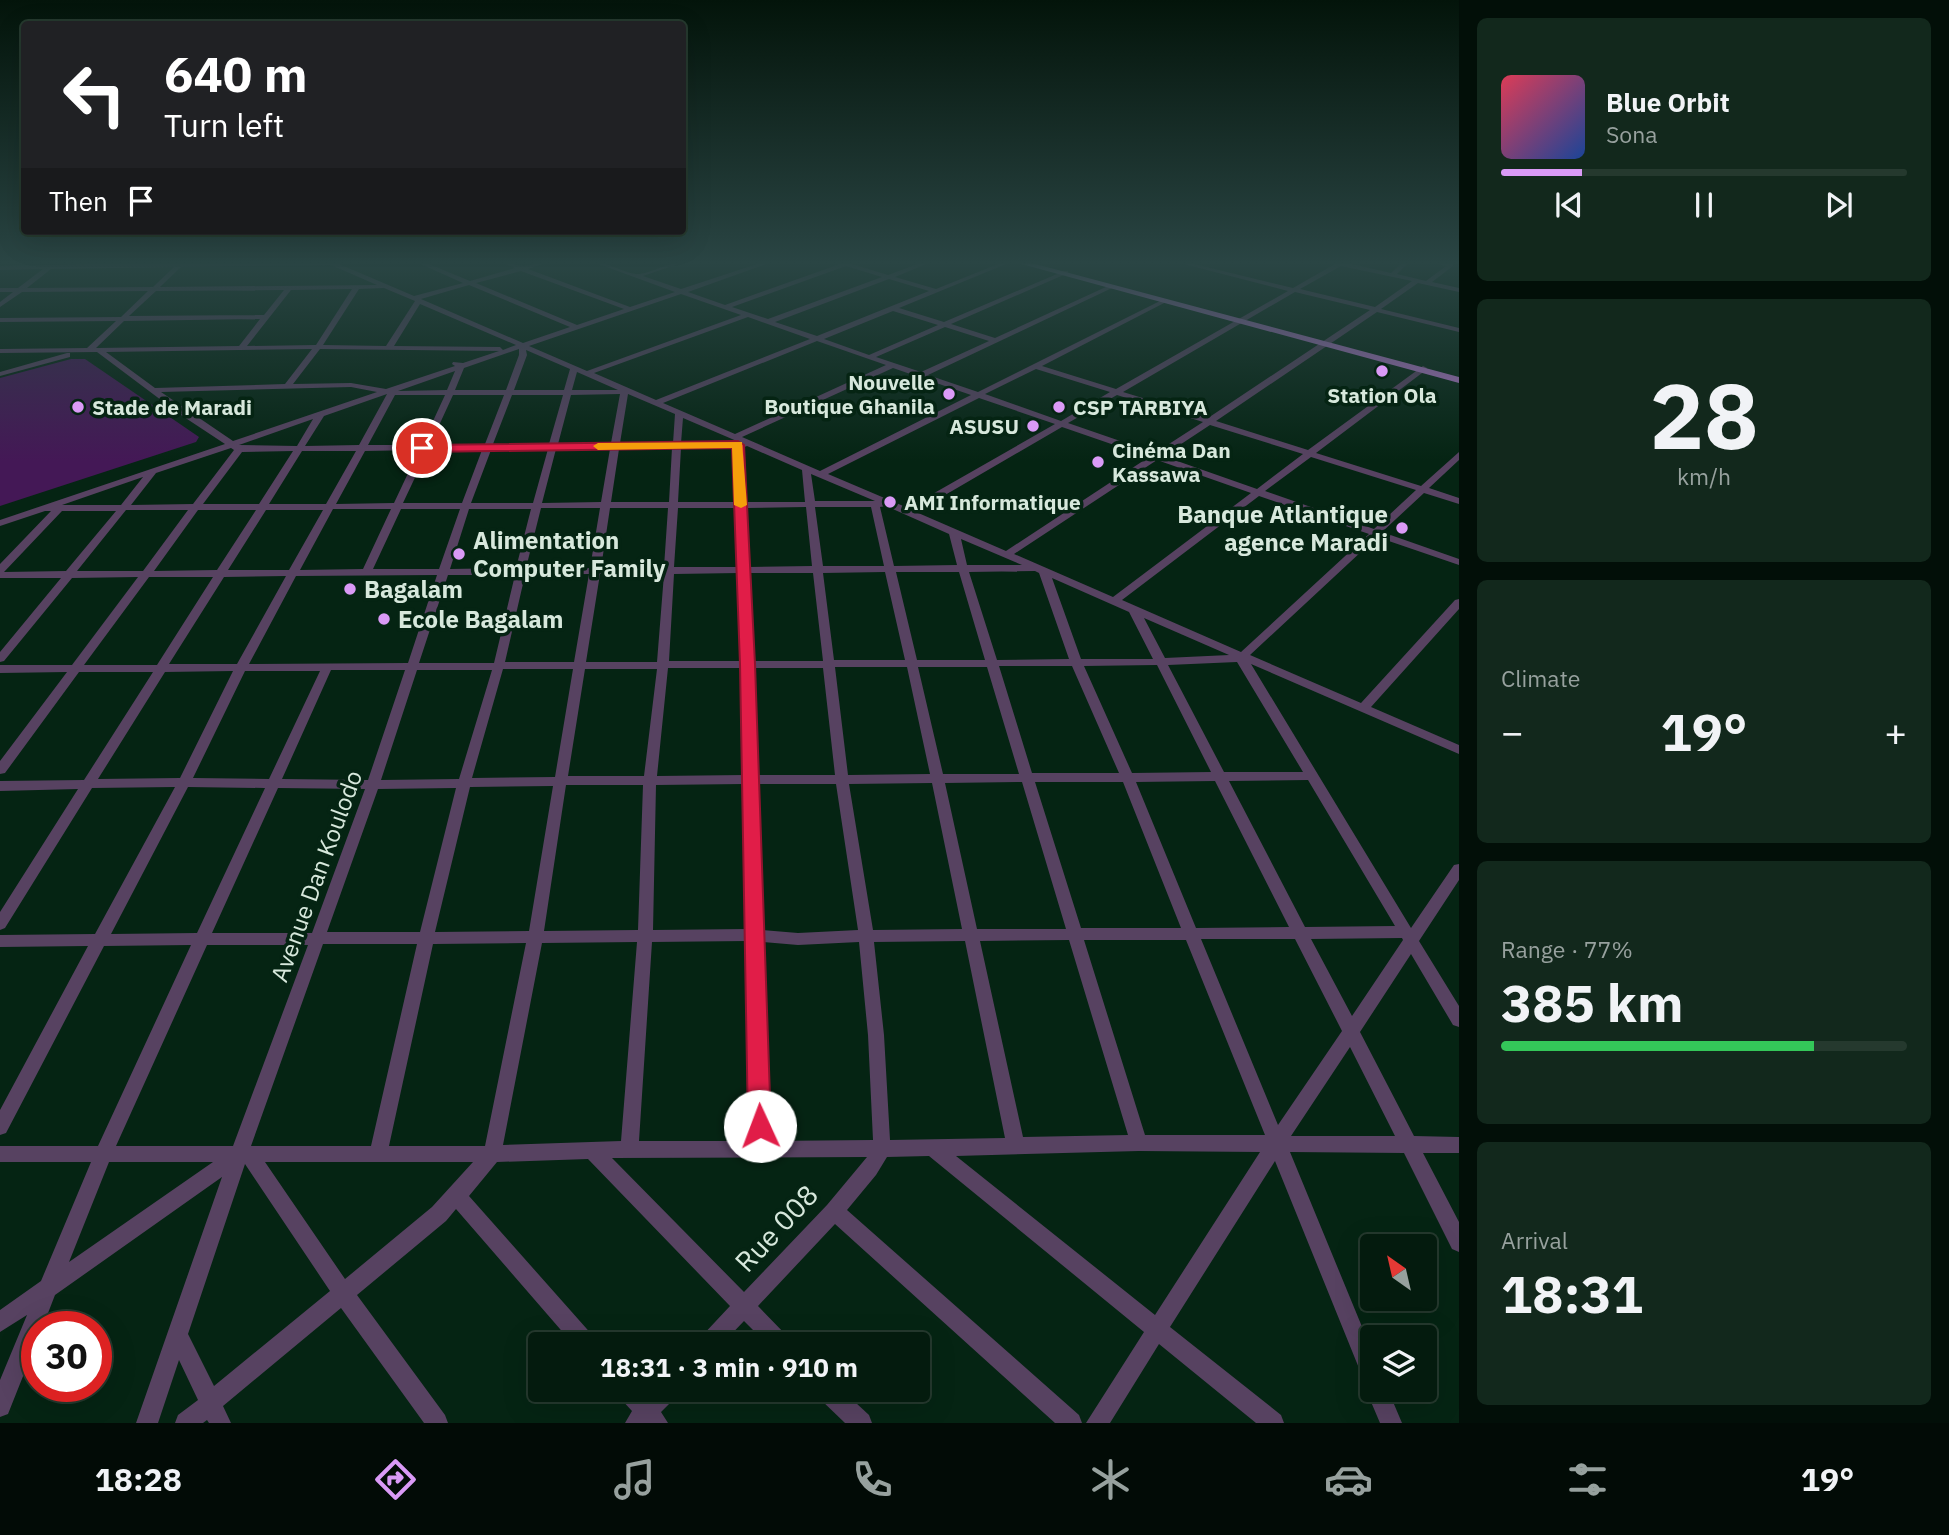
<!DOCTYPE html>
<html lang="en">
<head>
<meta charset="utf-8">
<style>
	:root { --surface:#041b0e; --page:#12281c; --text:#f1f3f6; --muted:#97a19e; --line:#25392e; --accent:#da9af6 }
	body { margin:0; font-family:"IBM Plex Sans",sans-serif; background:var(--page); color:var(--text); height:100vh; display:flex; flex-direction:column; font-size:26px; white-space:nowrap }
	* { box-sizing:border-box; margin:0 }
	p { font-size:23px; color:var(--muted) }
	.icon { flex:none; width:38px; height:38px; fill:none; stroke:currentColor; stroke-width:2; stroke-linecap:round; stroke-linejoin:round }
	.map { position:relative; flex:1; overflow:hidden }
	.details { display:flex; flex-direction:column; gap:18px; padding:18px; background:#020f08; width:490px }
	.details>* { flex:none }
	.banner { position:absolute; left:21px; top:21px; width:665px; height:214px; border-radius:7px; box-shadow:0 7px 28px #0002,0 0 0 2px var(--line); background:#202124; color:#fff; overflow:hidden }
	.needle { width:46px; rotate:326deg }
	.fabs { position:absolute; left:1360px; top:1234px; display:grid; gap:14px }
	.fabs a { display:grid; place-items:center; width:77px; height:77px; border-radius:7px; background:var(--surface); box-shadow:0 7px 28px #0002,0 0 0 2px var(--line); font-size:35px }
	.speed { position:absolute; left:21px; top:1311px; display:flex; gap:14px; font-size:35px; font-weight:700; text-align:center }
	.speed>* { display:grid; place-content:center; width:91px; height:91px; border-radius:50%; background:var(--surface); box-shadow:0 7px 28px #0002,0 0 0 2px var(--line); line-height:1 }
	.speed .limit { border:10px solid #d22; background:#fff; color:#111 }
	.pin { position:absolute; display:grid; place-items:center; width:60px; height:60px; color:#fff; margin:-30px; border:4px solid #fff; border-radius:50%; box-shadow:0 2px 7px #0007 }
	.me { position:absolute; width:77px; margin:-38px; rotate:358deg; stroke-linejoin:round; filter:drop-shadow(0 0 5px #0008) }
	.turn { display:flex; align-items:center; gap:24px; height:147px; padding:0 28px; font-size:32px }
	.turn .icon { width:91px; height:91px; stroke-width:2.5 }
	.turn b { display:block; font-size:49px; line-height:60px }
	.then { display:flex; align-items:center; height:66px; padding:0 28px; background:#0003; gap:14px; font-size:26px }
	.big { font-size:52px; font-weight:700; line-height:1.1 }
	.details .widget { flex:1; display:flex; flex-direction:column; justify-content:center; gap:10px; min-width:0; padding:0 24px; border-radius:10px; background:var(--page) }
	.details .dial { align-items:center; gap:0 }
	.dial b { font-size:91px; line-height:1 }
	.song { display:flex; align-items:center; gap:21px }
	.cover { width:84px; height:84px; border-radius:10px; background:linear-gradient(135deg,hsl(350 70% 55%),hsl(220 70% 35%)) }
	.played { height:7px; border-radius:4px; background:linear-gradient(90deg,var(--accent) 20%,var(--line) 20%) }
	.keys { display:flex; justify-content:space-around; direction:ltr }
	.heat { display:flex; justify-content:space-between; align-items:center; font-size:38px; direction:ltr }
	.charge { height:10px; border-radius:5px; background:linear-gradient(90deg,#34c759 77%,var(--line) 0) }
	.trip { position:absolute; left:528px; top:1332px; width:402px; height:70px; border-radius:7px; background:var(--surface); box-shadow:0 7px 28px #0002,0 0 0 2px var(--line); font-weight:700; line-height:70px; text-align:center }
	.dock { display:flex; height:112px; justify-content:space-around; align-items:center; background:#020b06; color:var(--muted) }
	.dock .icon { width:49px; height:49px }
	.dock .active { color:var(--accent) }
	.dock b { font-size:32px; color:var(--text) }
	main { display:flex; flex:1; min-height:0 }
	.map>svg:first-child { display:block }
</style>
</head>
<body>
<main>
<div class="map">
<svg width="1459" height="1423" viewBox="0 0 1459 1423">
	<rect width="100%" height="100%" fill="#052413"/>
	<polygon fill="#441856" points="71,359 85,359 199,437 196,442 0,506 0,378"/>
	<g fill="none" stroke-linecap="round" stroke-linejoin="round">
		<g fill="#574261" fill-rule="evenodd">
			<path d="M181,262h157l1,2 75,32 49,-13 -47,-21h8l46,19 45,-13 -14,-6c8,0 16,4 23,4 9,-1 15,-4 24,-4l-20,7 102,38 45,-15 -82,-30c15,0 28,10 43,12 12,1 32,-12 48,-12l-41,14 38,13 82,-27h9l-84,30 37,13 115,-41v-2h14l-2,2 36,11 35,-13h8l-36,15 41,12 67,-27h8l-112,46 45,14 120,-51h4v2l-117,51 44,14 113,-52h4v2l-184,87 50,17 184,-92h4v2l-124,64 74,23 172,-98 -112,-29h10l107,26 42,-24 -4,-2h12l48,11 12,-11h6l-12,12 29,7 20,-15 -17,-4 24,2v2l-21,16 27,6v4l-41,-9 -37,26 78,19v4l-82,-20 -161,109 92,29 115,-84 4,2 -1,2 -110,83 105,33 38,-34v8l-30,28 30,10v6l-35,-11 -42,39 77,27v6l-82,-28 -127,118 111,48 94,-103 4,-1v10l-88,98 88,38v9l-208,-90 160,264 43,-63 5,-1v16l-40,61 40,65v21l-6,-2 -42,-71 -51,78 54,104 45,1v16h-36l36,69v30l-7,-3 -48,-96 -114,-1 82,199v39h16l14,33h-22l-14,-33 2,-5 -3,-2 -90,-222 -105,166 111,88 3,8h-28l-97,-79 -49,79h-24l58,-91 -215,-176 -42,1 -11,18 -29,35 232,205 3,8h-27l-220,-199 -77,82 30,31 3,7h-24l-23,-23 -22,23h-24l3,-7 29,-31 -142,-147 -91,3 -28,34 125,141 3,7h-24l-117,-135 -10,12 -89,74 88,120 3,8h-24l-83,-115 -118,98 8,17h-22l-2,-3 -4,3h-28l3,-8 20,-15 -19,-40 -21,63h-22l86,-246 -167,118 -12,31h-6v15l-29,73 -8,3v-37l27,-65 -27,17v-22l41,-29 50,-119h-91v-16h98l93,-201 -87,1 -98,187 -6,2v-25l88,-164 -88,1v-12l95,-1 80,-147 -83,1 -87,140 -5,2v-18l78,-123 -78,2v-10l84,-1 69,-108h-74l-74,101 -5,1v-13l67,-89 -67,1v-8h72l66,-88 -66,1 -68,83 -4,1v-10l61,-74h-61v-14l51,-53h-6l-45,15v-6l225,-76 -44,-29 -84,-63 -97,1v-4l87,-1 29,-27 -116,1v-4l121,-1 27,-26 -126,1 -22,15v-5l13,-10h-13v-4h18l25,-19 -43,1v-4zM331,265l46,20 -217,2 21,-20zM846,266l36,11 -114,42 -36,-12zM1341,266l71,15 -37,26 -75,-18zM174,267l-21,20 -126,1 24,-19zM521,271l103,38 -47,16 -101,-42zM889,279l40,12 -112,45 -42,-14zM469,285l101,42 -47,16 -102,-44zM384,288l31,13 -29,45 -63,-1 36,-56zM352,289l-36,56 -69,1 44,-56zM284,290l-20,25 -135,1 27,-25zM1295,292l75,18 -162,108 -85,-26zM681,294l60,21 -154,56 -58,-25zM420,304l96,41 -13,5 -3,-3 -106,-1zM893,311l45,14 -69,30 -45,-16zM748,317l62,22 -154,61 -62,-27zM260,319l-21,27 -143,2 28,-27zM945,327l44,14 -68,31 -45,-15zM817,341l69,24 -151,69 -72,-31zM312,349l-27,35 -130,4 -49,-36zM320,349l179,2 -36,12 -10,-1 -1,2 3,2 -69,23 -35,-6 -58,1zM519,349v6l-13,35h-51l9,-22zM526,350l44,19 -6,21h-50l13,-35zM893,368l78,27 -151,76 -78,-34zM1036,369l74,23 -49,29 -76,-27zM455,371l-8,19 -49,1zM577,372l41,18h-46zM351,387l26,5 -144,49 -72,-49zM387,394l-28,51 -54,1 19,-30zM620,394l-9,49 -53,1 13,-49zM628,394l47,20 -2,29h-53zM395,395h50l-23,50h-54zM453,395h51l-19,49 -55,1zM512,395h51l-14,49h-56zM1117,395l86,27 -48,31 -87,-30zM979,398l76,26 -147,84 -80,-34zM683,418l56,24 -58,1zM313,419l-16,27 -58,-1zM1210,425l93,29 -46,35 -94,-33zM1062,427l87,30 -143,94 -90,-39zM747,446l55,24 3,32h-60l-3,-54zM231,448l3,2 -41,54 -62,1 25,-32zM672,448l-3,54h-58l8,-53zM681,448h53l2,54h-58zM548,449l-15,54h-62l20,-53zM556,449h54l-9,53 -59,1zM419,450l-25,53 -58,1 29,-53zM428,450h54l-20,53h-59zM293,451l-34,53h-56l39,-52zM302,451h54l-30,53h-57zM1311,457l105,33 -42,39 -109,-38zM1157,460l94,33 -138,104 -99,-43zM811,474l64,27h-60zM143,477l-22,28h-59zM1259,496l110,38 -128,118 -119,-52zM886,506l63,28 8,31 -63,1 -14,-59zM806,507l6,59 -63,1 -3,-59zM815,507h56l13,59h-61zM541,508h59l-10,60h-64zM610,508h58l-4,59 -63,1zM678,508h58l2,59h-64zM333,509h58l-28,60 -63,1zM401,509h59l-21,60h-66zM469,509h62l-15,59 -66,1zM126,510h62l-45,61h-66zM198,510h58l-39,60 -63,1zM266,510h57l-34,60h-61zM62,511h54l-50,60 -62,1zM961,539l61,26h-55zM1035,571l4,2 30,86 -72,1 -28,-88zM885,572l20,88h-71l-11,-87zM896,572h63l26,88h-68zM739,573l3,88h-73l5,-87zM749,573h64l10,88h-69zM589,574l-15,88h-69l20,-87zM600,574h64l-7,88h-71zM437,575l-29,88 -159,1 47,-88zM448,575h67l-21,88h-75zM286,576l-49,88h-68l55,-87zM149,577h64l-56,88h-73zM1052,578l77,34 24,47h-72zM1144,618l85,37 -64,3zM1237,662l66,110h-79l-56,-107zM1157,665l54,107 -79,1 -48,-107zM999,666h73l47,107h-87zM835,667h72l23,107 -82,1zM918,667h69l32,107h-76zM668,668h74l2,107 -87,1zM754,668h69l12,107h-78zM503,669h70l-18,108 -83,1zM585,669h72l-13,107h-76zM331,670h74l-37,110 -86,-1zM417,670h75l-33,109 -78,1zM233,671l-53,107 -82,1 67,-107zM245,671h75l-51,108 -76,-1zM1308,780l87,146 -90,1 -76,-146zM1215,781l74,146 -93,1 -60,-146zM1022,782l44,147h-89l-32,-146zM1035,782h88l58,146h-100zM932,783l30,146 -89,1 -24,-146zM744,784l3,145 -94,1 3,-145zM758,784h78l22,146 -60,3 -36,-3zM566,785h77l-5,145 -94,1zM553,786l-24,145 -94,1 35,-145zM188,787l77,1 -68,145 -86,1zM278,788l87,1 -53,144h-100zM456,788l-36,144h-93l51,-143zM1402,938l1,2 -51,76 -41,-77zM1201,939h94l47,92 -64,94zM1069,940l59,195 -105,2 -43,-196zM1084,940h102l79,195h-120zM747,941l4,200h-112l13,-199zM965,941l40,197 -115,2 -6,-105 -10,-93zM637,942l-16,199 -118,4 39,-202zM763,942l35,3 61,-3 9,93 5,105 -104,1zM526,943l-41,203h-96l44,-202zM323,944h94l-46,202h-120zM207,945h101l-75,201h-117zM1350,1047l45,89h-104zM1139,1151l121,1 -105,163 -199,-159zM867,1157l-40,48 -83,87 -132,-134zM109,1162h104l-144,100zM265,1162h208l-41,45 -87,72zM245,1164l85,127 -116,95 -26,-52z"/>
			<polygon points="67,353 70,353 70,357 0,376 0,372"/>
			<polygon points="617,1390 642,1390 647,1396 653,1390 677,1390 675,1398 661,1412 668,1423 625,1423 632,1411 620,1398"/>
			<polygon points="816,1390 842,1390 869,1415 872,1423 845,1423 819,1398"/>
		</g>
		<polygon fill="#a972c0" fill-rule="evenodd" points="1014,262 1028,262 1459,377 1459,383"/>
	</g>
	<linearGradient id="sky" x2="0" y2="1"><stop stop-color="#03140a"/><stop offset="0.57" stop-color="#2a4544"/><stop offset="1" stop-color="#2a4544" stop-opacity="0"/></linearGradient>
	<rect width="1459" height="461" fill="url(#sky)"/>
	<polygon fill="#e11d48" stroke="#92132f" stroke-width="2" points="738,441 744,445 755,664 771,1126 768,1134 760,1137 752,1134 748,1126 740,664 732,448 422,452 416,448 422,445"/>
	<polygon fill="#f59e0b" points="742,442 747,505 741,508 734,505 732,448 598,450 593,446 598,443"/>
	<g fill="#da9af6" stroke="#052413" stroke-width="2.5">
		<circle cx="1382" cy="371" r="7"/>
		<circle cx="949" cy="394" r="7"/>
		<circle cx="78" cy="407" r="7"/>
		<circle cx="1059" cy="407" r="7"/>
		<circle cx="1033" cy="426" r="7"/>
		<circle cx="1098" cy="462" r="7"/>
		<circle cx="890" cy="502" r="7"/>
		<circle cx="1402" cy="528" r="7"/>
		<circle cx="459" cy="554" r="7"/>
		<circle cx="350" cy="589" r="7"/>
		<circle cx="384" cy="619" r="7"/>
	</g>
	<g text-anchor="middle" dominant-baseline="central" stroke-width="7" stroke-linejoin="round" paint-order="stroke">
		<g font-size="21" font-weight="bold" fill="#d7e8dc" stroke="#052413" text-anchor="start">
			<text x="935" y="382" text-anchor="end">Nouvelle<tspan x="935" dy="24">Boutique Ghanila</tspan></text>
			<text x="1382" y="395" text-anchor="middle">Station Ola</text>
			<text x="92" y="407">Stade de Maradi</text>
			<text x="1073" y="407">CSP TARBIYA</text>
			<text x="1019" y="426" text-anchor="end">ASUSU</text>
			<text x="1112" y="450">Cinéma Dan<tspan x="1112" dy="24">Kassawa</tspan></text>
			<text x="904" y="502">AMI Informatique</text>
		</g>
		<g font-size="24" font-weight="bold" fill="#d7e8dc" stroke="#052413" text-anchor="start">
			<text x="1388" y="514" text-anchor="end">Banque Atlantique<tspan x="1388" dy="28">agence Maradi</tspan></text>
			<text x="473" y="540">Alimentation<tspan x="473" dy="28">Computer Family</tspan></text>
			<text x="364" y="589">Bagalam</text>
			<text x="398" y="619">Ecole Bagalam</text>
		</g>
		<g font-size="24" fill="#d7e8dc" stroke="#052413">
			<text transform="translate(316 876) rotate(-70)">Avenue Dan Koulodo</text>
		</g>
		<g font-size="28" fill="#d7e8dc" stroke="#052413">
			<text transform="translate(776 1228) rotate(-47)">Rue 008</text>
		</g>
	</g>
</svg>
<div class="fabs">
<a><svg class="needle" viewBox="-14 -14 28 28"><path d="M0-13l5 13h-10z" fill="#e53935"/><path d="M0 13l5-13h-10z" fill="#97a19e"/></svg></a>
<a><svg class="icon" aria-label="layers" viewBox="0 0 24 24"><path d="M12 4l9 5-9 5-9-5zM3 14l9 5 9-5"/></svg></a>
</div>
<div class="speed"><div class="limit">30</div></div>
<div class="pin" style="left:422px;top:448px;background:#d93025"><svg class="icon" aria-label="arrive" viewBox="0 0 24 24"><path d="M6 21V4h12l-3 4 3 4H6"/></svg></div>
<svg class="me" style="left:760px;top:1126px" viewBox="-20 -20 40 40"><circle r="19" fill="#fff"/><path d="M0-13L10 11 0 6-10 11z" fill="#e11d48"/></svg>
<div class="trip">18:31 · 3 min · 910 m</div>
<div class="banner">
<div class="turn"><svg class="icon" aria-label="left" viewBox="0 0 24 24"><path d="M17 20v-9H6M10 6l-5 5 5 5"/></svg><div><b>640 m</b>Turn left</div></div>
<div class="then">Then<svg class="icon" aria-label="arrive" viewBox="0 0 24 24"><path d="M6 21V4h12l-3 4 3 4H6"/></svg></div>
</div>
</div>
<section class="details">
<div class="widget">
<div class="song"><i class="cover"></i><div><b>Blue Orbit</b><p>Sona</p></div></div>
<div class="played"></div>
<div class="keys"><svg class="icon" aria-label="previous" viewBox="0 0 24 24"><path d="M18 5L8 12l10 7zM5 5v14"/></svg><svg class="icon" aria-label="pause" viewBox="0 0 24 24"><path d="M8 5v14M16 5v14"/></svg><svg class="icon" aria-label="next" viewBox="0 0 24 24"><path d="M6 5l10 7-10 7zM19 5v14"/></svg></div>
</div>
<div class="widget dial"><b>28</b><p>km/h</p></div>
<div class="widget"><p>Climate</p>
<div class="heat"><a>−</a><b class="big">19°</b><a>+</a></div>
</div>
<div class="widget"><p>Range · 77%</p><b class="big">385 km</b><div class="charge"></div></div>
<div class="widget"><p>Arrival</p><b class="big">18:31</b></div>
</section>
</main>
<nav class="dock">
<b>18:28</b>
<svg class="icon active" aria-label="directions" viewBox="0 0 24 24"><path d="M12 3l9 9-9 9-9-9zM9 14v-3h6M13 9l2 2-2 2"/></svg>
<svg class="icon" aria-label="music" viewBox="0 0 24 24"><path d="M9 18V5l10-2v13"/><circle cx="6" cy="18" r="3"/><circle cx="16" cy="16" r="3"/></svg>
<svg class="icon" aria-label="phone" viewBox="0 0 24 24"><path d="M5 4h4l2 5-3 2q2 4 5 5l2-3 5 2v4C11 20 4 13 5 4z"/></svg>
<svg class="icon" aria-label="climate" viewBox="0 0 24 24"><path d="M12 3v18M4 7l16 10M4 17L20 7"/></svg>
<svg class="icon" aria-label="car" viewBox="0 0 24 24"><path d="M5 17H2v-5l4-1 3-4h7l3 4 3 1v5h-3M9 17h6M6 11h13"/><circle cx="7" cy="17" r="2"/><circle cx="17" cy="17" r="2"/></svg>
<svg class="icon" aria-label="filters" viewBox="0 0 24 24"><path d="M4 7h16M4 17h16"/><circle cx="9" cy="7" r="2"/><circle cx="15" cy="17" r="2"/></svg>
<b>19°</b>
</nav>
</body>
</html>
